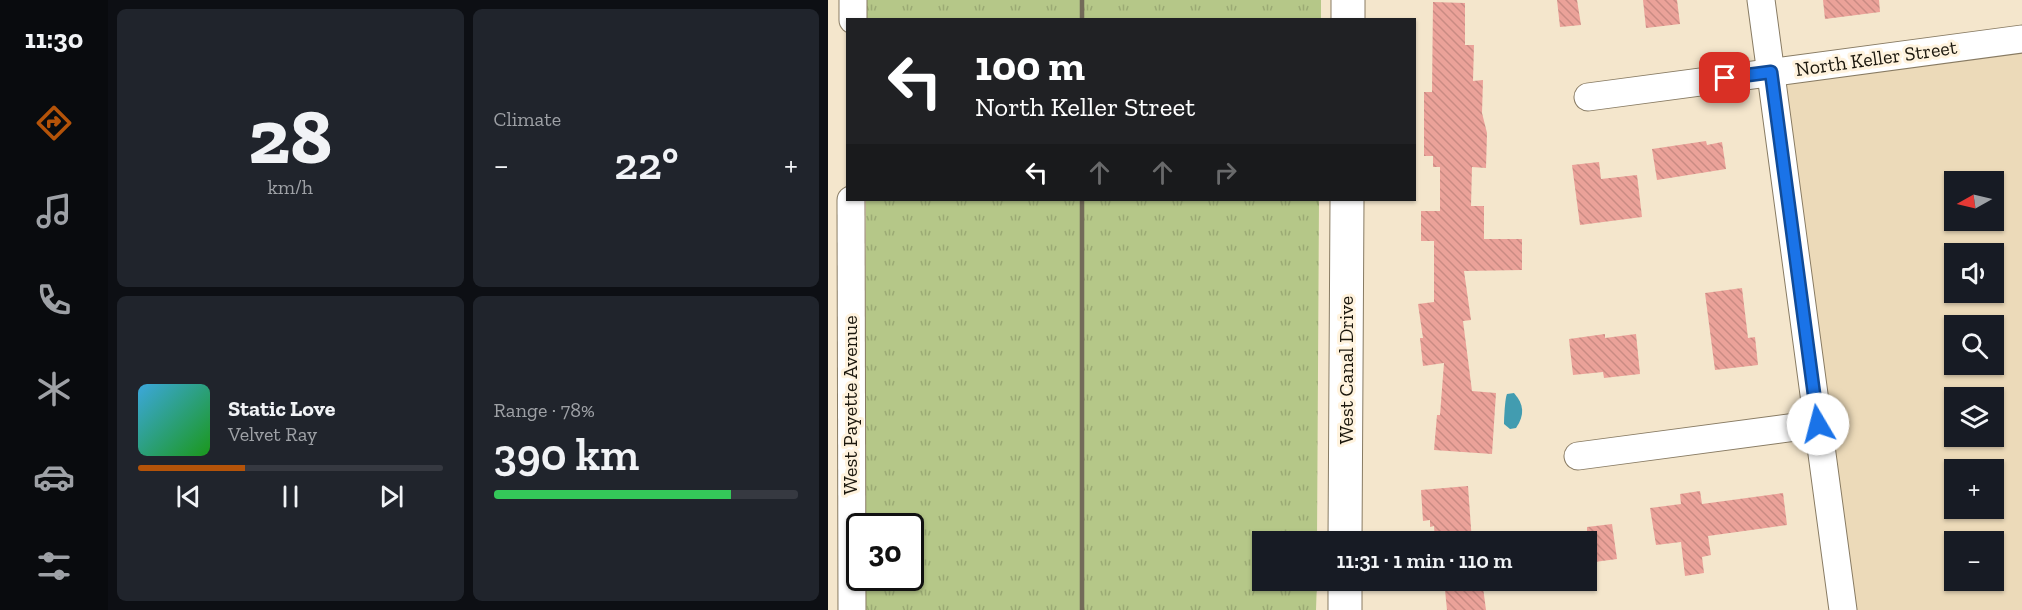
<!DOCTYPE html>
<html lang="en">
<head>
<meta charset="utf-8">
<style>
	:root { --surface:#171b24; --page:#20242c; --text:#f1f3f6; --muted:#9ea1a6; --line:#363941; --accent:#b45309 }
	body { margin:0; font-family:"Zilla Slab",serif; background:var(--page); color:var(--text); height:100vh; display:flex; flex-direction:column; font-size:22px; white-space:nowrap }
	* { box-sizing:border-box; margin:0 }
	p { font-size:20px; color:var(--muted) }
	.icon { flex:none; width:33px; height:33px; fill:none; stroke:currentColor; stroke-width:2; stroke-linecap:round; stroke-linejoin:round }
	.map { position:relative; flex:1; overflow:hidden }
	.side { display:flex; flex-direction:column; gap:9px; padding:9px; background:#0d0f14; width:720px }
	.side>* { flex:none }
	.top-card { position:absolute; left:18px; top:18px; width:570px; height:183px; border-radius:0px; box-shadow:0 2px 4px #0004; background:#202124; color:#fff; overflow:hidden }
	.needle { width:39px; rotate:262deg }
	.tools { position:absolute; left:1116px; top:171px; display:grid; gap:12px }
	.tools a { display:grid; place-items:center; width:60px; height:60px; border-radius:0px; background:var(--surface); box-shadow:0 2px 4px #0004; font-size:30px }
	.speed { position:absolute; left:18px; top:513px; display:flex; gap:12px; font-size:30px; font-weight:700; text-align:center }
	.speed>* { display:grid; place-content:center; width:78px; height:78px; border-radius:50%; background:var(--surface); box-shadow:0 2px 4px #0004; line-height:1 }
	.speed .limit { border:3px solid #111; border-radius:9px; background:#fff; color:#111 }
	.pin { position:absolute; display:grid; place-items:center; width:51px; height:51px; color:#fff; margin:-26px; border-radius:12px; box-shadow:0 3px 9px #0006 }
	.me { position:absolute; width:66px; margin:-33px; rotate:352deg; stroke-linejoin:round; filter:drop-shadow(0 0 4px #0008) }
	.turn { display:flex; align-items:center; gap:21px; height:126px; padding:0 30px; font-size:27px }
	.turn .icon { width:78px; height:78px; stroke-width:2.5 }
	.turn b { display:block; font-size:42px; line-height:51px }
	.lanes { display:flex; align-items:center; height:57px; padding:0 30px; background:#0003; justify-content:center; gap:30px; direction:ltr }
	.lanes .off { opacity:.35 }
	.big { font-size:45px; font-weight:600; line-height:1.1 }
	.side .tile { flex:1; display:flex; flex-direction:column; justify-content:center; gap:9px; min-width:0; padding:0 21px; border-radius:9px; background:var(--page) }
	.side .dial { align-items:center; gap:0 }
	.dial b { font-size:78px; line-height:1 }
	.song { display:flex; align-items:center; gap:18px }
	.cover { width:72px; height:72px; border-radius:9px; background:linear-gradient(135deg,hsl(200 70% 55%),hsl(120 70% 35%)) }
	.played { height:6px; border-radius:3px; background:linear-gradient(90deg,var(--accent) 35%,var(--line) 35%) }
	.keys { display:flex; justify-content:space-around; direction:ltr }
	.heat { display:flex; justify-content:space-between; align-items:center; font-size:33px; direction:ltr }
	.charge { height:9px; border-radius:4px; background:linear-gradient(90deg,#34c759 78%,var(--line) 0) }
	.side .tiles { flex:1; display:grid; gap:9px; grid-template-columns:repeat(2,1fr) }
	.trip { position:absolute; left:424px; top:531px; width:345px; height:60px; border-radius:0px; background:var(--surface); box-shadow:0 2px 4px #0004; font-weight:600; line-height:60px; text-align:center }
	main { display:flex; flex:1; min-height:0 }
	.tab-bar { display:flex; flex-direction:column; width:108px; justify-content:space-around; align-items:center; background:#090b0e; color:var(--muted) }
	.tab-bar .icon { width:42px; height:42px }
	.tab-bar .current { color:var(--accent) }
	.tab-bar b { font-size:27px; color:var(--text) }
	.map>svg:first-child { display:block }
</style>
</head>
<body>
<main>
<nav class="tab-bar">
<b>11:30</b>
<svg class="icon current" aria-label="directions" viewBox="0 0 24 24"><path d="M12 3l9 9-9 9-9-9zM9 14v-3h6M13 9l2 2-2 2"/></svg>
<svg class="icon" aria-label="music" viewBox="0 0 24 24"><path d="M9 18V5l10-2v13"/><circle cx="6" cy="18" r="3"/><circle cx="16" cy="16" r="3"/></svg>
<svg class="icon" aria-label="phone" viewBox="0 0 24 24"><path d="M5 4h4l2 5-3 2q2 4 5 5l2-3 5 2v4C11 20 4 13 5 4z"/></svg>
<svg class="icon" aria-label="climate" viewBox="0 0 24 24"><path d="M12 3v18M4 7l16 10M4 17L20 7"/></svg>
<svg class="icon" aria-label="car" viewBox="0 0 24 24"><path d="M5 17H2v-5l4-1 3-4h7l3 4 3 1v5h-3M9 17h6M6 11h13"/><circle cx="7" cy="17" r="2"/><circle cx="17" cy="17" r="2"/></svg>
<svg class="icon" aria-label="filters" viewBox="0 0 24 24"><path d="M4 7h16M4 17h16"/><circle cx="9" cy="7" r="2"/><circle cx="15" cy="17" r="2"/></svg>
</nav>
<section class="side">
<div class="tiles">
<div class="tile dial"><b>28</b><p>km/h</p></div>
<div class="tile"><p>Climate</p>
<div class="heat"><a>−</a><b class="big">22°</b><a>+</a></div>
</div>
<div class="tile">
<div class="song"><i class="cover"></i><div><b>Static Love</b><p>Velvet Ray</p></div></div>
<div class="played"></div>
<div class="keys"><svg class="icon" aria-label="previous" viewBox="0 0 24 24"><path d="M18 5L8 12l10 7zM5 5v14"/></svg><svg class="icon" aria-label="pause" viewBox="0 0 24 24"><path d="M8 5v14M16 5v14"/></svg><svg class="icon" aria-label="next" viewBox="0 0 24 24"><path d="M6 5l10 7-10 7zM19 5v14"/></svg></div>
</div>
<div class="tile"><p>Range · 78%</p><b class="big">390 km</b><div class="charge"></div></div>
</div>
</section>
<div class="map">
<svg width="1194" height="610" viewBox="0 0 1194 610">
	<defs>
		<pattern id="grass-tufts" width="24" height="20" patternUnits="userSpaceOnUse" patternTransform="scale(1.5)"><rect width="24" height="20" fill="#b5c788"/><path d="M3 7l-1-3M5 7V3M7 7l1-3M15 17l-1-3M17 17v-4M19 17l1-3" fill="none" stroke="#9baa74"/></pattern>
		<pattern id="building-back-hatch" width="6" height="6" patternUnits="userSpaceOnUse" patternTransform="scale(1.5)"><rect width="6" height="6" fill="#eba299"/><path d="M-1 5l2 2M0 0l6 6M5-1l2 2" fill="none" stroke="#c98b83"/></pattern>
	</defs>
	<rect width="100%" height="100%" fill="#f4e6cc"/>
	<path fill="#ecdab9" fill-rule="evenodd" d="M1194,39v571h-179l-72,-538zM1126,182h40v38h-40zM1126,254h40v38h-40zM1126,326h40v38h-40zM1126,398h40v38h-40zM1126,470h40v38h-40zM1126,542h40v38h-40z"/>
	<g fill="url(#grass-tufts)">
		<polygon points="39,0 493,0 493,19 39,20"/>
		<polygon points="38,200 491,200 489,541 435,542 435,580 489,581 488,610 35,610 35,578 82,578 82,526 36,526"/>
	</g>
	<path fill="#429cb0" d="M686,393c10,11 11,22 2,35l-6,1 -6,-5c0,-6 1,-26 3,-30z"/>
	<g fill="url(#building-back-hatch)">
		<polygon points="729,0 749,0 753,25 732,27"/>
		<polygon points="815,0 849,0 852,24 818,28"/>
		<polygon points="995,0 1051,0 1052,12 997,19"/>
		<polygon points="605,2 637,3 637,45 646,45 645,81 655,80 654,113 659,133 658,168 644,167 643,206 656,206 656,239 694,239 694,270 636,271 643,320 635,321 644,391 668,393 664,454 606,450 609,415 612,415 616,363 595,366 592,338 595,338 590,304 606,302 606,241 593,241 593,211 612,211 612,167 605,167 605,156 596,156 596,92 604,92"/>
		<polygon points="878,141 879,145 894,142 898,169 829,180 824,149"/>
		<polygon points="771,162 773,179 809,175 814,217 752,225 744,165"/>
		<polygon points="914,288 920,338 927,337 930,365 887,370 877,293"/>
		<polygon points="777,334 777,338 808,334 812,374 776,378 775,372 745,375 741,339"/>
		<polygon points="640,486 644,542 607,542 606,526 602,527 602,520 595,521 593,490"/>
		<polygon points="872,491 874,504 955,493 959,525 880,536 883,555 874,557 876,573 857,576 853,542 828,545 822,508 853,504 852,494"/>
		<polygon points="784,524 789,559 759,563 759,527"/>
		<polygon points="616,580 654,580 658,610 619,610"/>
	</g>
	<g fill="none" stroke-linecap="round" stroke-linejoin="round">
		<g stroke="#887b63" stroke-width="29">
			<g id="minor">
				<polyline points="933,0 1015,610"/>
				<polyline points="25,20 25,0"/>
				<polyline points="760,97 1194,39"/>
				<polyline points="23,200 24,610"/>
				<polyline points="750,456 990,424"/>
			</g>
		</g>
		<g stroke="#887b63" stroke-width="35">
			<g id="tertiary">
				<polyline points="520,20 520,0"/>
				<polyline points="517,542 519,200"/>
				<polyline points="517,610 517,580"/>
			</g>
		</g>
		<use href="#minor" stroke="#fff" stroke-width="27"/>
		<use href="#tertiary" stroke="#fff" stroke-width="33"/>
		<g stroke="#726a59" stroke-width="4.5">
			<polyline points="254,0 254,20"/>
			<polyline points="254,200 254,610"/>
		</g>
	</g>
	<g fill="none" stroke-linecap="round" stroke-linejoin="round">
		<g stroke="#114b97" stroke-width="15">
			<polyline id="route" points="897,78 943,72 990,424"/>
		</g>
		<use href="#route" stroke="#1a73e8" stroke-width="10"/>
	</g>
	<g text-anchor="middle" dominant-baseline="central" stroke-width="6" stroke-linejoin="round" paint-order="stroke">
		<g font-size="20" fill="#1b170d" stroke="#fff3de">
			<text transform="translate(1048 58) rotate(-8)">North Keller Street</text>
			<text transform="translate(518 370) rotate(-90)">West Canal Drive</text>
			<text transform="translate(22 405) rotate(-90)">West Payette Avenue</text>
		</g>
	</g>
</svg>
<div class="tools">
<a><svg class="needle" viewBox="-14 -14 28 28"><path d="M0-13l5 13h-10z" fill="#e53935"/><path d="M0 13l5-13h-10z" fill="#9ea1a6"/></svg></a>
<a><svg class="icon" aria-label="sound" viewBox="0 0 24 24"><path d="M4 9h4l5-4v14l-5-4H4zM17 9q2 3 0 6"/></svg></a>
<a><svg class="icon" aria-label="search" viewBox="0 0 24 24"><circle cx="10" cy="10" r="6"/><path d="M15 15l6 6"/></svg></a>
<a><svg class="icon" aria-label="layers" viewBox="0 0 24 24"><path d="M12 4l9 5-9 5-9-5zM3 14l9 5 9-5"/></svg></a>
<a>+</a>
<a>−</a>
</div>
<div class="speed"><div class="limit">30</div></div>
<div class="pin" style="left:897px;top:78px;background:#d93025"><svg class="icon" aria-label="arrive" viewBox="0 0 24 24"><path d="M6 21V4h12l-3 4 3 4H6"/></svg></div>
<svg class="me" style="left:990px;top:424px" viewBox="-20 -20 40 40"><circle r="19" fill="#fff"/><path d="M0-13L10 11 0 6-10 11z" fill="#1a73e8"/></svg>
<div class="trip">11:31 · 1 min · 110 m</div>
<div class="top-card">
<div class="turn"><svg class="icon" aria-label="left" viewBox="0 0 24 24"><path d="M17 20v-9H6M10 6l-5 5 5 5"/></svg><div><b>100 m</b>North Keller Street</div></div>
<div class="lanes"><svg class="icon" aria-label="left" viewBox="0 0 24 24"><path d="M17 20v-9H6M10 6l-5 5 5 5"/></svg><svg class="icon off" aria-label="ahead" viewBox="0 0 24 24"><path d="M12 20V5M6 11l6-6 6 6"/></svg><svg class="icon off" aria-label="ahead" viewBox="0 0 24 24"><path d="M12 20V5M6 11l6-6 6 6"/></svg><svg class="icon off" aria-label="right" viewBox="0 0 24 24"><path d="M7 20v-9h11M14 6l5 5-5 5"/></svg></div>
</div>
</div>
</main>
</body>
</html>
